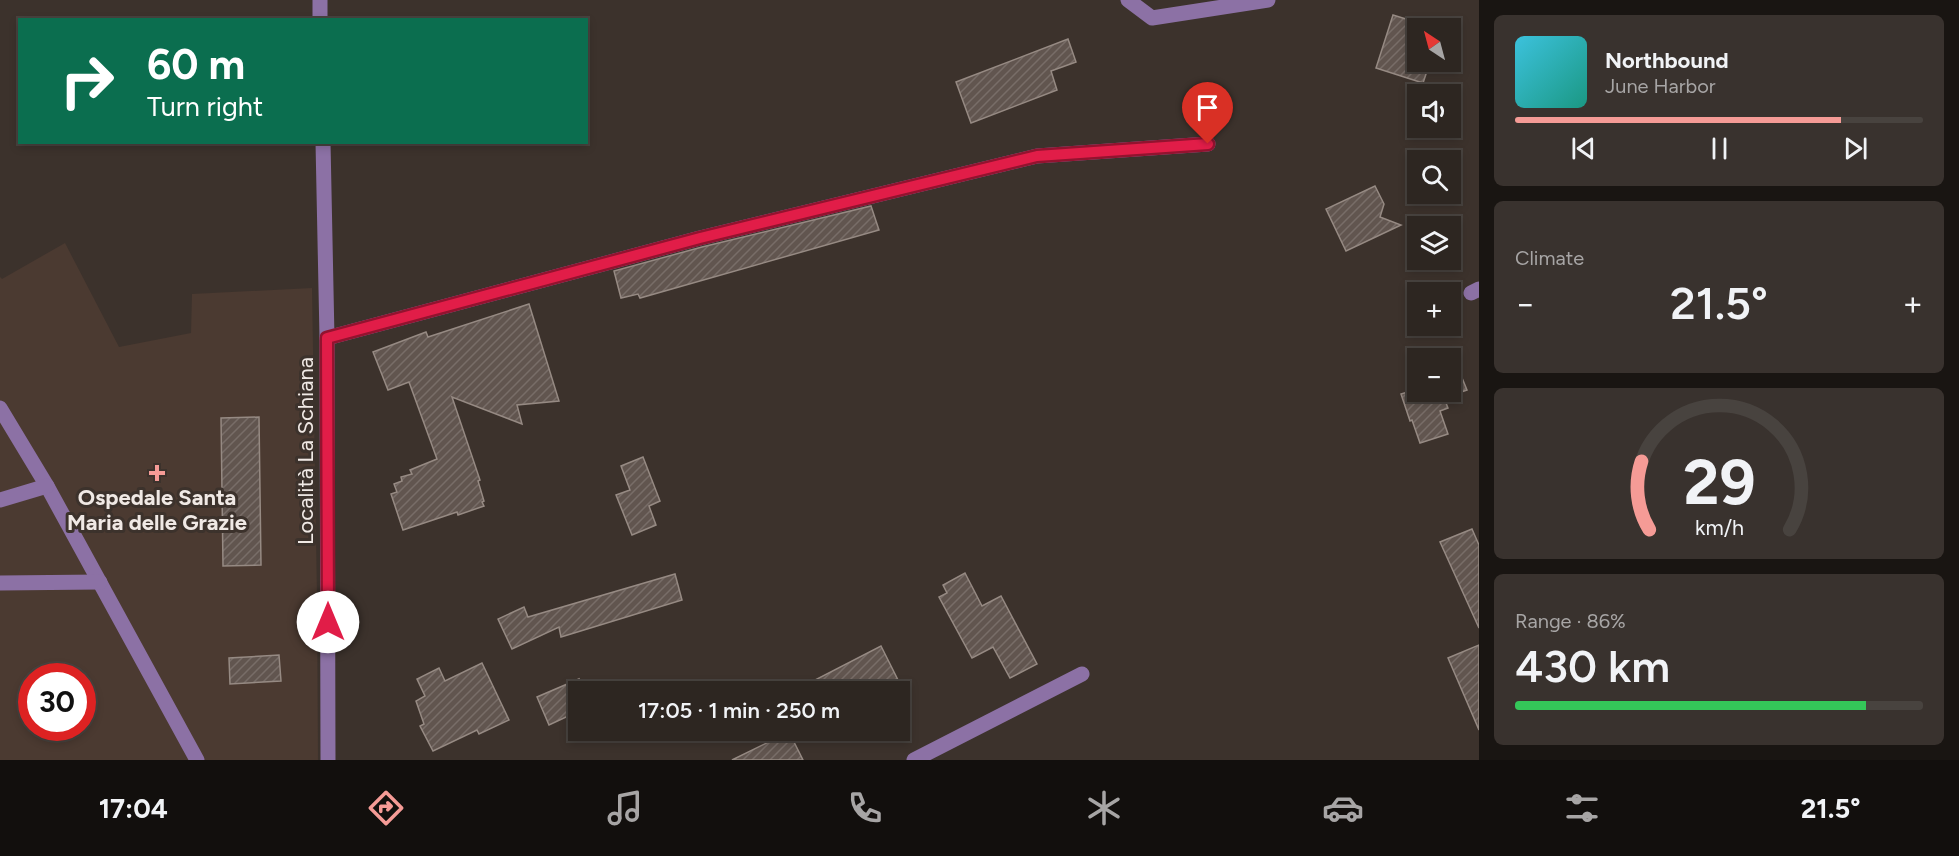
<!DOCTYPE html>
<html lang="en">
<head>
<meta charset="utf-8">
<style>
	:root { --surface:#2d2621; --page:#39322e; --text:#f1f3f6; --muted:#a7a5a5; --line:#48433f; --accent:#f59b96 }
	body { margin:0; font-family:Figtree,sans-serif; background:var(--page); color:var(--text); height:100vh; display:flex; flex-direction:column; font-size:22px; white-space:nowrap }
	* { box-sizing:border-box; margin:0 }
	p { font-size:20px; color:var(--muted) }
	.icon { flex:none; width:33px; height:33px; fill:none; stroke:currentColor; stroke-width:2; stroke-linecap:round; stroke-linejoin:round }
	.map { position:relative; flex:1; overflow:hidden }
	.details { display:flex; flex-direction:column; gap:15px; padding:15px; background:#191512; width:480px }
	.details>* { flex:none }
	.hud { position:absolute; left:18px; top:18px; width:570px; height:126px; border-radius:0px; box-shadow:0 3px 9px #0003,0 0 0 2px var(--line); background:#0b6e4f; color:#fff; overflow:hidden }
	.needle { width:39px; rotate:324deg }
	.controls { position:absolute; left:1407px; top:18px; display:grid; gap:12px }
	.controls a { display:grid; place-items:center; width:54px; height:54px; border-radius:0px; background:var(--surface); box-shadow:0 3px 9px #0003,0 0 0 2px var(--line); font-size:30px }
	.speed { position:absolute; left:18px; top:663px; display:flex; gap:12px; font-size:30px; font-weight:700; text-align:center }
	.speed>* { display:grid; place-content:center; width:78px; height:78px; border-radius:50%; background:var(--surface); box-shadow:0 3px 9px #0003,0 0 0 2px var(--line); line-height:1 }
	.speed .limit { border:9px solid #d22; background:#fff; color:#111 }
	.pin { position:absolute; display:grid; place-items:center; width:51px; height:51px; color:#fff; margin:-62px -26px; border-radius:50% 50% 50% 0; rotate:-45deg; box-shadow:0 0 6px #0007 }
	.pin .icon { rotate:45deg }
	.me { position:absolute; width:66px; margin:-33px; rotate:0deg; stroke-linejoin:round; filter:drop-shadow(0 0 4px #0008) }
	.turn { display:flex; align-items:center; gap:21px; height:126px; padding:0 30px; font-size:27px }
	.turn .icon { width:78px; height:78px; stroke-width:2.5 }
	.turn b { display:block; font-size:42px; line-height:51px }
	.big { font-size:45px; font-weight:600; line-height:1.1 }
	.details .tile { flex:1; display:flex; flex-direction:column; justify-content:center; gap:9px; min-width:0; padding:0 21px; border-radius:9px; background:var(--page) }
	.details .dial { align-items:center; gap:0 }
	.dial svg { height:156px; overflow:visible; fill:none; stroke:var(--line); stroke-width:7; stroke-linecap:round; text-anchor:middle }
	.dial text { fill:var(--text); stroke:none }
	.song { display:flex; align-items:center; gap:18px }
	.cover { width:72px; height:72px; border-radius:9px; background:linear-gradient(135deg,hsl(190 70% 55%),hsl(170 70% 35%)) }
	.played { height:6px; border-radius:3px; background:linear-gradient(90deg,var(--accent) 80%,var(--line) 80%) }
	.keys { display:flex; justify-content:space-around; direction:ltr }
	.heat { display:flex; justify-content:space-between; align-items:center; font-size:33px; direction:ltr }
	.charge { height:9px; border-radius:4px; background:linear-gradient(90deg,#34c759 86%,var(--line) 0) }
	.trip { position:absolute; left:568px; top:681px; width:342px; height:60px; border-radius:0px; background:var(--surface); box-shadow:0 3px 9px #0003,0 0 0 2px var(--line); font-weight:600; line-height:60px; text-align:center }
	.menu { display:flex; height:96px; justify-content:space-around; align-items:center; background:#120f0d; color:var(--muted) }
	.menu .icon { width:42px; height:42px }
	.menu .current { color:var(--accent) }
	.menu b { font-size:27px; color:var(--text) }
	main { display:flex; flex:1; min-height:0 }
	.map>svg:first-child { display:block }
</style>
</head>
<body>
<main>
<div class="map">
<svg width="1479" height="760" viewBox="0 0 1479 760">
	<defs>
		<pattern id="building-hatch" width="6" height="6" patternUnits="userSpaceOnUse" patternTransform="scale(1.5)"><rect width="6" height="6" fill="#61554f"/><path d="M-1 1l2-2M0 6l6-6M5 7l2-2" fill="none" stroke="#786d68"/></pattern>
	</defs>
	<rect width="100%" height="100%" fill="#3c322c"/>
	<path fill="#4b3a31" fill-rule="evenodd" d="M65,243l54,104 72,-14 1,-39 120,-6 5,310 1,162h-318v-483l2,2zM32,676h50v52h-50z"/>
	<g fill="url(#building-hatch)" stroke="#968a83" stroke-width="1.5">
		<polygon points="1393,15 1435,28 1418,28 1418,62 1430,62 1423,83 1376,68"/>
		<polygon points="1068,39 1076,62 1051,71 1057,90 971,123 956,82"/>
		<polygon points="1375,186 1384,204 1380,217 1401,225 1346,251 1326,209"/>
		<polygon points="871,206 879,230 640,298 638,294 621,298 614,271 702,247"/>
		<polygon points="529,304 559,401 517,405 522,424 452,397 480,480 478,481 484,501 482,502 484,506 458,515 457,512 403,530 391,494 397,492 394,484 402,481 401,477 412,474 410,470 437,459 409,382 388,390 373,352 426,332 428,337"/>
		<polygon points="1451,351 1467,390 1444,398 1448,408 1440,411 1448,434 1420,443 1412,420 1410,421 1401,394 1418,389 1418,392 1450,392 1450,358 1430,358"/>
		<polygon points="259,417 261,565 223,566 221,418"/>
		<polygon points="643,457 660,501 649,506 656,525 632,535 616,495 630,490 621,466"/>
		<polygon points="1472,529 1479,545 1479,628 1440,542"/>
		<polygon points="965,573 982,606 1001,596 1037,664 1010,678 993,647 972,658 939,597 947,593 943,585"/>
		<polygon points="675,574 682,600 561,637 559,627 512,649 498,619 524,607 528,617"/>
		<polygon points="1479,645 1479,730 1448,658"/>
		<polygon points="881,646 907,698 900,702 900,692 818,692 813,681"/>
		<polygon points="279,655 281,681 230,684 229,658"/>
		<polygon points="482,663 509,720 479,734 477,730 433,751 420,726 424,724 416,701 425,696 417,679 439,668 445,681"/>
		<polygon points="579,679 579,711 549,725 537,697"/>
		<polygon points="789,732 803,760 732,760"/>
	</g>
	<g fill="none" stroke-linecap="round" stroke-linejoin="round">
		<g stroke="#8c71a5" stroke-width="15">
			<polyline points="320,0 320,20"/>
			<polyline points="1128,0 1152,18 1268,0"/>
			<polyline points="323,142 327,338 328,760"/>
			<polyline points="1471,293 1479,289"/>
			<polyline points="327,338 700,238 1037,156 1208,144"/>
			<polyline points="0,408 47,486 197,760"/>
			<polyline points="0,500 47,486"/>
			<polyline points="0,583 100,582"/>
			<polyline points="914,760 1082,674"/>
		</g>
	</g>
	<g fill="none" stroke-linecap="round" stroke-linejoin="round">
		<g stroke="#92132f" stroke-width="15">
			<polyline id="route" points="328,622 327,338 700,238 1037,156 1208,144"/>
		</g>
		<use href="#route" stroke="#e11d48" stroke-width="10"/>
	</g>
	<path fill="#f59b96" stroke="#3c322c" stroke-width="2" d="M154 464h6v6h6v6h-6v6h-6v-6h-6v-6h6z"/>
	<g text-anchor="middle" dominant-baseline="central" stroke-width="6" stroke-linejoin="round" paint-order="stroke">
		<g font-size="22" fill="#f0e9e5" stroke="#3c322c">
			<text transform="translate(305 451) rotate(-90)">Località La Schiana</text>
		</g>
		<g font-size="22" font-weight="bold" fill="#f0e9e5" stroke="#3c322c">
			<text x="157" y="497">Ospedale Santa<tspan x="157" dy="25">Maria delle Grazie</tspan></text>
		</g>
	</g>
</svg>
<div class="controls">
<a><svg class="needle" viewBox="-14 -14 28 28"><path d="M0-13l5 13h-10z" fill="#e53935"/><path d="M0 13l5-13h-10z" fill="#a7a5a5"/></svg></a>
<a><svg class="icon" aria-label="sound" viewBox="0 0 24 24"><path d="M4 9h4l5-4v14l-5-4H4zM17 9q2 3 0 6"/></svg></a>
<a><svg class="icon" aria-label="search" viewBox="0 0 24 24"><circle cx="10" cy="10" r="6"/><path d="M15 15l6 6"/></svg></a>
<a><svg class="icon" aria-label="layers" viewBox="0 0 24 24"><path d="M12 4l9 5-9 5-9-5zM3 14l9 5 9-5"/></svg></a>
<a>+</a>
<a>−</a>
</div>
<div class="speed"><div class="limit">30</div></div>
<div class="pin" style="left:1208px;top:144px;background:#d93025"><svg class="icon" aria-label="arrive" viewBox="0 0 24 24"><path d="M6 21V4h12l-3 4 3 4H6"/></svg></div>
<svg class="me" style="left:328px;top:622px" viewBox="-20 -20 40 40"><circle r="19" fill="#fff"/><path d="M0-13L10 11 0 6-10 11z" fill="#e11d48"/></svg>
<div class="trip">17:05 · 1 min · 250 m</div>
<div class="hud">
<div class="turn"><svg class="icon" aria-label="right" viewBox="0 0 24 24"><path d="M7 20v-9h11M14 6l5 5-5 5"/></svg><div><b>60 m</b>Turn right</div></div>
</div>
</div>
<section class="details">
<div class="tile">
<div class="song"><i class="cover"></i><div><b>Northbound</b><p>June Harbor</p></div></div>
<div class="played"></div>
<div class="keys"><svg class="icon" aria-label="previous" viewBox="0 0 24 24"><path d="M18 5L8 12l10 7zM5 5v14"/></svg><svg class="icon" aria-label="pause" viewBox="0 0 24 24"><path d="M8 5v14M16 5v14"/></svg><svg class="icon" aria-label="next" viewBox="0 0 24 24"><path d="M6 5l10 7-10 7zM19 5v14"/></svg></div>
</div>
<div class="tile"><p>Climate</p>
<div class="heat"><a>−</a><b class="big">21.5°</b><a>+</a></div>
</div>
<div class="tile dial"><svg viewBox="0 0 100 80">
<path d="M14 69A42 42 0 1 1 86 69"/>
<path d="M14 69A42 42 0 0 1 10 34" stroke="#f59b96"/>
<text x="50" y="56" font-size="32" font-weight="700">29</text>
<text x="50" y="72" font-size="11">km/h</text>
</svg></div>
<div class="tile"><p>Range · 86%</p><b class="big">430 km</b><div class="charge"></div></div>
</section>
</main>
<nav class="menu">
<b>17:04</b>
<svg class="icon current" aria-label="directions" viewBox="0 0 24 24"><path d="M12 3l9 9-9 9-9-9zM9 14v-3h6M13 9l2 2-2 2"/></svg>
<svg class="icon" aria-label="music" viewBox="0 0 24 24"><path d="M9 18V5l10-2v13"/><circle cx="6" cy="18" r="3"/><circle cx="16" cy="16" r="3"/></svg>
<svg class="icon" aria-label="phone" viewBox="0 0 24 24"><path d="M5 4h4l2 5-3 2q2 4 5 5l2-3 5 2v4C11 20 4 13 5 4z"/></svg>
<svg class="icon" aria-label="climate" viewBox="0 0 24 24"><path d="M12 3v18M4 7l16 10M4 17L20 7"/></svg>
<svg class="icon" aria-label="car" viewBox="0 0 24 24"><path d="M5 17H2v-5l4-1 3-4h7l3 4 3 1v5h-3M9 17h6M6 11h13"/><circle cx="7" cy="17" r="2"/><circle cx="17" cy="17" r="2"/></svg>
<svg class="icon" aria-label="filters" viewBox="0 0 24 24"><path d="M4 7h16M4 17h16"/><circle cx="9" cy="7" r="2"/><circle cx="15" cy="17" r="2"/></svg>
<b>21.5°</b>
</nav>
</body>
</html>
